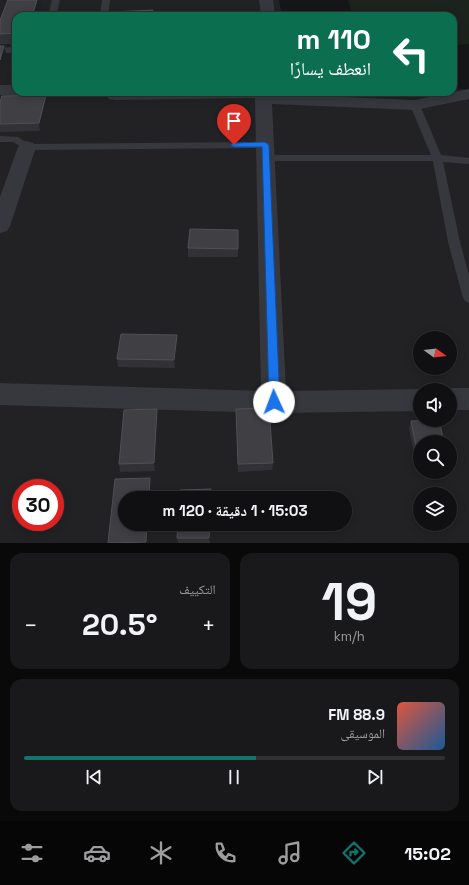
<!DOCTYPE html>
<html lang="ar">
<head>
<meta charset="utf-8">
<style>
	:root { --surface:#101012; --page:#19191b; --text:#f1f3f6; --muted:#9c9d9f; --line:#303032; --accent:#0f766e }
	body { margin:0; font-family:"Space Grotesk","Noto Naskh Arabic",sans-serif; background:var(--page); color:var(--text); direction:rtl; height:100vh; display:flex; flex-direction:column; font-size:15px; white-space:nowrap }
	* { box-sizing:border-box; margin:0 }
	p { font-size:13px; color:var(--muted) }
	.icon { flex:none; width:22px; height:22px; fill:none; stroke:currentColor; stroke-width:2; stroke-linecap:round; stroke-linejoin:round }
	.map { position:relative; height:543px; overflow:hidden; direction:ltr }
	.drawer { display:flex; flex-direction:column; gap:10px; padding:10px; background:#09090a; flex:1 }
	.drawer>* { flex:none }
	.guide { position:absolute; left:12px; top:12px; width:445px; height:84px; border-radius:12px; box-shadow:0 2px 10px #0003,0 0 0 1px var(--line); direction:rtl; background:#0b6e4f; color:#fff; overflow:hidden }
	.needle { width:26px; rotate:105deg }
	.fabs { position:absolute; left:413px; top:331px; display:grid; gap:8px }
	.fabs a { display:grid; place-items:center; width:44px; height:44px; border-radius:50%; background:var(--surface); box-shadow:0 2px 10px #0003,0 0 0 1px var(--line); font-size:20px }
	.speed { position:absolute; left:12px; top:479px; display:flex; gap:8px; font-size:20px; font-weight:700; text-align:center }
	.speed>* { display:grid; place-content:center; width:52px; height:52px; border-radius:50%; background:var(--surface); box-shadow:0 2px 10px #0003,0 0 0 1px var(--line); line-height:1 }
	.speed .limit { border:6px solid #d22; background:#fff; color:#111 }
	.pin { position:absolute; display:grid; place-items:center; width:34px; height:34px; color:#fff; margin:-41px -17px; border-radius:50% 50% 50% 0; rotate:-45deg; box-shadow:0 0 4px #0007 }
	.pin .icon { rotate:45deg }
	.me { position:absolute; width:44px; margin:-22px; rotate:358deg; stroke-linejoin:round; filter:drop-shadow(0 0 3px #0008) }
	.turn { display:flex; align-items:center; gap:14px; height:84px; padding:0 20px; font-size:18px }
	.turn .icon { width:52px; height:52px; stroke-width:2.5 }
	.turn b { display:block; font-size:28px; line-height:34px }
	.big { font-size:30px; font-weight:700; line-height:1.1 }
	.drawer .tile { flex:1; display:flex; flex-direction:column; justify-content:center; gap:6px; min-width:0; padding:0 14px; border-radius:12px; background:var(--page) }
	.drawer .dial { align-items:center; gap:0 }
	.dial b { font-size:52px; line-height:1 }
	.song { display:flex; align-items:center; gap:12px }
	.cover { width:48px; height:48px; border-radius:6px; background:linear-gradient(135deg,hsl(10 70% 55%),hsl(210 70% 35%)) }
	.played { height:4px; border-radius:2px; background:linear-gradient(90deg,var(--accent) 55%,var(--line) 55%) }
	.keys { display:flex; justify-content:space-around; direction:ltr }
	.heat { display:flex; justify-content:space-between; align-items:center; font-size:22px; direction:ltr }
	.drawer .tiles { flex:1; display:grid; gap:10px; grid-template-columns:1fr 1fr }
	.tile:last-child { grid-column:span 2 }
	.trip { position:absolute; left:118px; top:491px; width:234px; height:40px; border-radius:20px; background:var(--surface); box-shadow:0 2px 10px #0003,0 0 0 1px var(--line); font-weight:700; line-height:40px; text-align:center; direction:rtl }
	.tabs { display:flex; height:64px; justify-content:space-around; align-items:center; background:#060607; color:var(--muted) }
	.tabs .icon { width:28px; height:28px }
	.tabs .active { color:var(--accent) }
	.tabs b { font-size:18px; color:var(--text) }
	.map>svg:first-child { display:block }
</style>
</head>
<body>
<div class="map">
<svg width="469" height="543" viewBox="0 0 469 543">
	<rect width="100%" height="100%" fill="#161618"/>
	<path fill="#222225" fill-rule="evenodd" d="M0,0h279l3,16h-266v76h437v-3h16v454h-469zM420,338h30v30h-30zM420,390h30v30h-30zM420,442h30v30h-30zM21,488h34v34h-34zM420,494h30v30h-30zM125,498h220v26h-220z"/>
	<polygon fill="#1c231d" points="348,0 469,0 469,44 453,45 453,16 353,16"/>
	<g fill="none" stroke-linecap="round" stroke-linejoin="round">
		<g fill="#37383d" fill-rule="evenodd">
			<polygon points="52,0 60,0 56,16 48,16"/>
			<polygon points="102,0 110,0 108,16 100,16"/>
			<polygon points="13,47 16,48 16,52 0,54 0,48"/>
			<polygon points="415,102 420,105 441,155 469,158 469,164 443,162 460,242 469,275 469,303 465,301 463,298 448,242 433,161 266,161 261,158 266,155 431,155 410,105"/>
			<polygon points="0,136 18,137 29,144 265,142 270,145 265,148 27,150 13,142 0,142"/>
		</g>
		<g fill="#37383d" fill-rule="evenodd">
			<polygon points="259,0 273,0 275,16 261,16"/>
			<polygon points="0,85 16,85 16,92 23,92 16,95 0,95"/>
			<polygon points="469,89 469,99 415,110 272,104 286,391 420,389 422,390 420,390 420,411 274,413 0,405 0,383 261,391 255,98 115,100 109,99 103,92 271,92 271,94 415,100"/>
			<polygon points="27,141 33,143 36,147 10,226 7,231 0,233 0,197 18,147 21,143"/>
			<polygon points="450,388 469,388 469,410 450,410 450,390 445,390"/>
		</g>
	</g>
	<g fill="#323236">
		<polygon points="16,16 16,44 0,44 0,20"/>
		<polygon points="16,61 16,79 13,79 11,72"/>
		<polygon points="0,102 48,102 40,131 0,132"/>
		<polygon points="238,230 238,257 188,257 188,248"/>
		<polygon points="177,335 177,343 175,368 118,367 117,359"/>
		<polygon points="158,417 155,471 120,472 119,464"/>
		<polygon points="236,417 273,463 272,470 238,472"/>
		<polygon points="411,421 420,442 420,470 417,470 409,428"/>
		<polygon points="210,524 210,543 178,543 177,538"/>
	</g>
	<g fill="#212124">
		<polygon points="37,0 42,0 37,16 32,16"/>
		<polygon points="4,46 7,56 0,78 0,60"/>
		<polygon points="46,95 48,102 40,131 39,123"/>
		<polygon points="177,335 177,343 175,368 174,360"/>
		<polygon points="157,409 158,417 155,471 154,463"/>
		<polygon points="150,478 151,486 150,498 149,498"/>
		<polygon points="147,524 149,524 148,543 146,543"/>
		<polygon points="210,524 210,543 209,538"/>
	</g>
	<g fill="#3f3f44" stroke="#4f5156">
		<polygon points="8,0 37,0 32,16 16,16 16,33 0,34 0,20"/>
		<polygon points="153,10 153,16 112,16 112,12"/>
		<polygon points="0,46 4,46 0,60"/>
		<polygon points="16,61 16,72 11,72"/>
		<polygon points="46,95 39,123 0,124 0,102 2,96"/>
		<polygon points="190,229 238,230 238,249 188,248"/>
		<polygon points="121,334 177,335 174,360 117,359"/>
		<polygon points="269,408 273,463 238,464 236,409"/>
		<polygon points="157,409 154,463 119,464 124,410"/>
		<polygon points="439,420 444,442 420,442 420,462 419,462 411,421"/>
		<polygon points="150,478 149,498 125,498 125,524 147,524 146,542 108,543 115,479"/>
		<polygon points="211,489 210,498 179,498 180,490"/>
		<polygon points="178,524 210,524 209,538 177,538"/>
	</g>
	<polygon fill="#1a73e8" stroke="#114b97" points="265,142 269,145 280,402 278,405 274,407 271,405 269,402 262,147 234,147 230,145 234,143"/>
</svg>
<div class="fabs">
<a><svg class="needle" viewBox="-14 -14 28 28"><path d="M0-13l5 13h-10z" fill="#e53935"/><path d="M0 13l5-13h-10z" fill="#9c9d9f"/></svg></a>
<a><svg class="icon" aria-label="sound" viewBox="0 0 24 24"><path d="M4 9h4l5-4v14l-5-4H4zM17 9q2 3 0 6"/></svg></a>
<a><svg class="icon" aria-label="search" viewBox="0 0 24 24"><circle cx="10" cy="10" r="6"/><path d="M15 15l6 6"/></svg></a>
<a><svg class="icon" aria-label="layers" viewBox="0 0 24 24"><path d="M12 4l9 5-9 5-9-5zM3 14l9 5 9-5"/></svg></a>
</div>
<div class="speed"><div class="limit">30</div></div>
<div class="pin" style="left:234px;top:145px;background:#d93025"><svg class="icon" aria-label="arrive" viewBox="0 0 24 24"><path d="M6 21V4h12l-3 4 3 4H6"/></svg></div>
<svg class="me" style="left:274px;top:402px" viewBox="-20 -20 40 40"><circle r="19" fill="#fff"/><path d="M0-13L10 11 0 6-10 11z" fill="#1a73e8"/></svg>
<div class="trip">15:03 · 1 دقيقة · 120 m</div>
<div class="guide">
<div class="turn"><svg class="icon" aria-label="left" viewBox="0 0 24 24"><path d="M17 20v-9H6M10 6l-5 5 5 5"/></svg><div><b>110 m</b>انعطف يسارًا</div></div>
</div>
</div>
<section class="drawer">
<div class="tiles">
<div class="tile dial"><b>19</b><p>km/h</p></div>
<div class="tile"><p>التكييف</p>
<div class="heat"><a>−</a><b class="big">20.5°</b><a>+</a></div>
</div>
<div class="tile">
<div class="song"><i class="cover"></i><div><b>88.9 FM</b><p>الموسيقى</p></div></div>
<div class="played"></div>
<div class="keys"><svg class="icon" aria-label="previous" viewBox="0 0 24 24"><path d="M18 5L8 12l10 7zM5 5v14"/></svg><svg class="icon" aria-label="pause" viewBox="0 0 24 24"><path d="M8 5v14M16 5v14"/></svg><svg class="icon" aria-label="next" viewBox="0 0 24 24"><path d="M6 5l10 7-10 7zM19 5v14"/></svg></div>
</div>
</div>
</section>
<nav class="tabs">
<b>15:02</b>
<svg class="icon active" aria-label="directions" viewBox="0 0 24 24"><path d="M12 3l9 9-9 9-9-9zM9 14v-3h6M13 9l2 2-2 2"/></svg>
<svg class="icon" aria-label="music" viewBox="0 0 24 24"><path d="M9 18V5l10-2v13"/><circle cx="6" cy="18" r="3"/><circle cx="16" cy="16" r="3"/></svg>
<svg class="icon" aria-label="phone" viewBox="0 0 24 24"><path d="M5 4h4l2 5-3 2q2 4 5 5l2-3 5 2v4C11 20 4 13 5 4z"/></svg>
<svg class="icon" aria-label="climate" viewBox="0 0 24 24"><path d="M12 3v18M4 7l16 10M4 17L20 7"/></svg>
<svg class="icon" aria-label="car" viewBox="0 0 24 24"><path d="M5 17H2v-5l4-1 3-4h7l3 4 3 1v5h-3M9 17h6M6 11h13"/><circle cx="7" cy="17" r="2"/><circle cx="17" cy="17" r="2"/></svg>
<svg class="icon" aria-label="filters" viewBox="0 0 24 24"><path d="M4 7h16M4 17h16"/><circle cx="9" cy="7" r="2"/><circle cx="15" cy="17" r="2"/></svg>
</nav>
</body>
</html>
